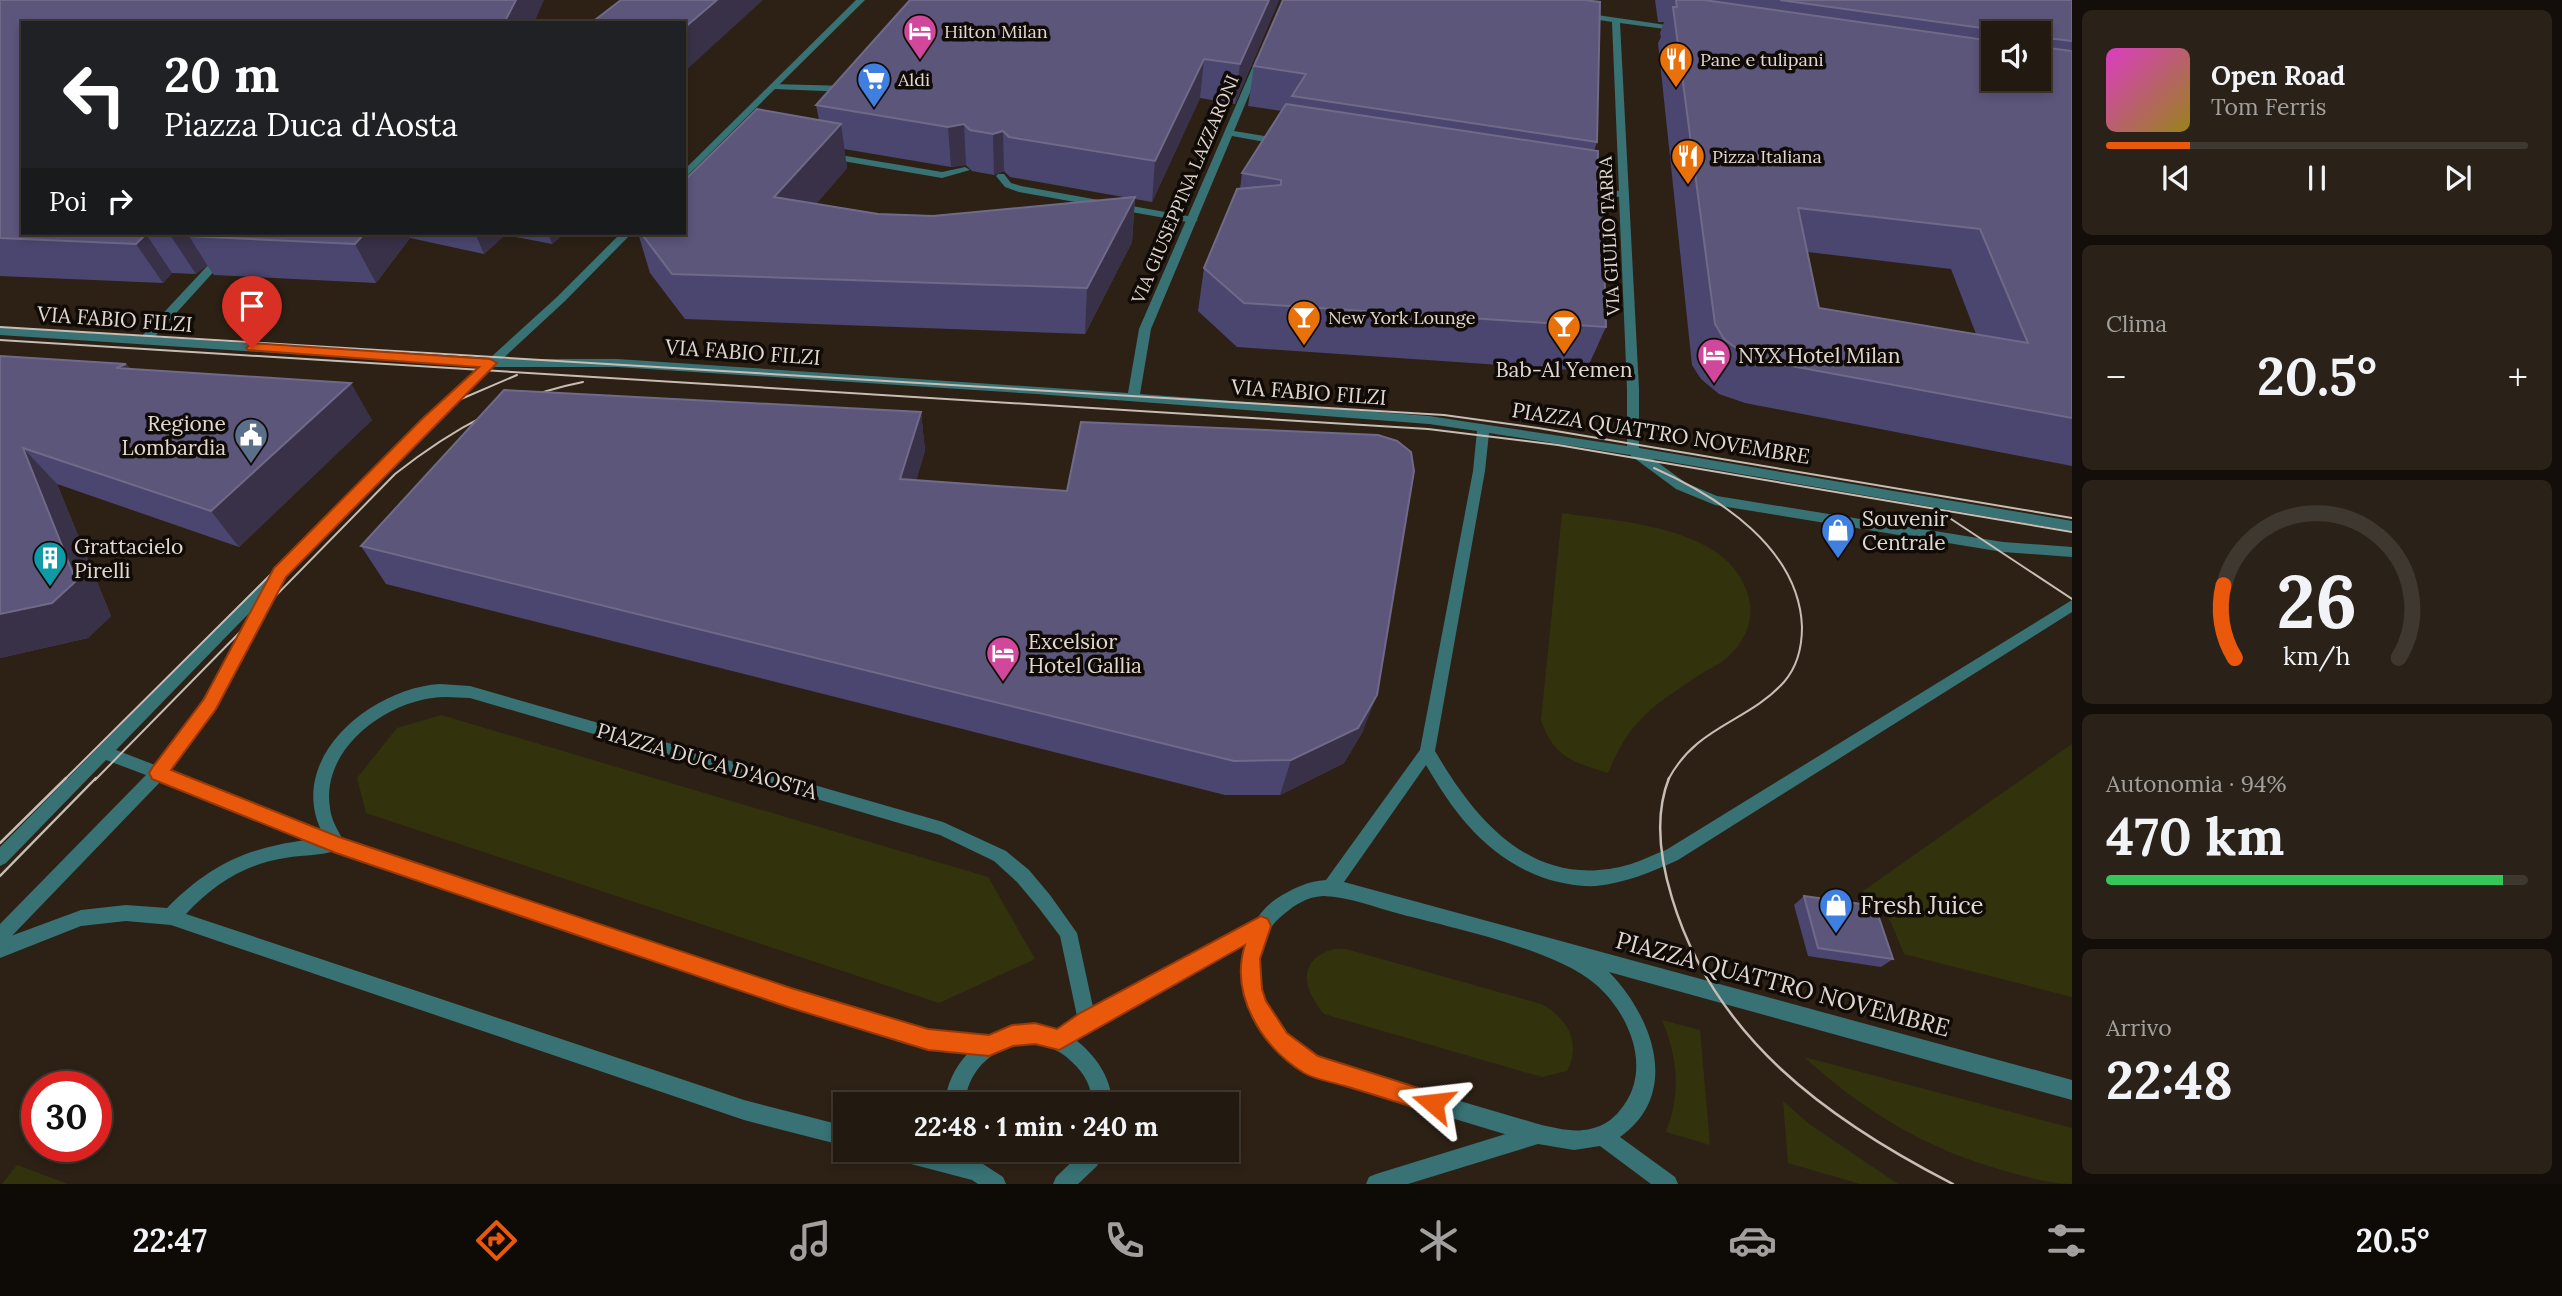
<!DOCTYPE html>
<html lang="it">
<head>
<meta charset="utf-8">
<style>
	:root { --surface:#221910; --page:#2a2219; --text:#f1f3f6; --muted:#a2a09f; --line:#3f3830; --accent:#ea580c }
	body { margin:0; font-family:Lora,serif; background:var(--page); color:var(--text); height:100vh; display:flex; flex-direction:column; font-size:26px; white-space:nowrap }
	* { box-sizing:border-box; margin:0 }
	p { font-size:23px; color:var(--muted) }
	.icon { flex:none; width:38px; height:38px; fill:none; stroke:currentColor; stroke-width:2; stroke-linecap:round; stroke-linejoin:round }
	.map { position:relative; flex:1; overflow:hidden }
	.sheet { display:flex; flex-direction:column; gap:10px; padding:10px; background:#130e09; width:490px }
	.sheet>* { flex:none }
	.banner { position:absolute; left:21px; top:21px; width:665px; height:214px; border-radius:0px; box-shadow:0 4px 10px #0003,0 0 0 2px var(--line); background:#202124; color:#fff; overflow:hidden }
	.fabs { position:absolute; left:1981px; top:21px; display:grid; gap:14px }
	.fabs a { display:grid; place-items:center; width:70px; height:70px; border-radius:0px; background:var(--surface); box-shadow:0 4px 10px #0003,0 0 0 2px var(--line); font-size:35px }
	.speed { position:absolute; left:21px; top:1071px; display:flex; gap:14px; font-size:35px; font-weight:700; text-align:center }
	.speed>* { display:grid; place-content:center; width:91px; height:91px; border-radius:50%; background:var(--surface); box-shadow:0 4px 10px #0003,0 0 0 2px var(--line); line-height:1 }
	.speed .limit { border:10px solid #d22; background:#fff; color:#111 }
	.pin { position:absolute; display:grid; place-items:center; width:60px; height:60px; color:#fff; margin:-72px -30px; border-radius:50% 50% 50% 0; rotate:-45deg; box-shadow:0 0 7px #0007 }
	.pin .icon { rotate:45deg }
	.me { position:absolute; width:77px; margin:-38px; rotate:287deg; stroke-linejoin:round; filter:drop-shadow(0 0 5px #0008) }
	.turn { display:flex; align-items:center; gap:24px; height:147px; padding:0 28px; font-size:32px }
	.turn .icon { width:91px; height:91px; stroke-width:2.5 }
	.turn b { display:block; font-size:49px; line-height:60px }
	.then { display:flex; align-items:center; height:66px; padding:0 28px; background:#0003; gap:14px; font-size:26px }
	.big { font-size:52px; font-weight:800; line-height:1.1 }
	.sheet .card { flex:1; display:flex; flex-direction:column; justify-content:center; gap:10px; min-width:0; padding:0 24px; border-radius:10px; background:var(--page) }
	.sheet .dial { align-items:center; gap:0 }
	.dial svg { height:182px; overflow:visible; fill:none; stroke:var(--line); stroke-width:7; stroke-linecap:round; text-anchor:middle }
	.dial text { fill:var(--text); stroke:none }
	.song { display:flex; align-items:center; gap:21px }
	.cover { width:84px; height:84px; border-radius:10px; background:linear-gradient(135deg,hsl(310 70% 55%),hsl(50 70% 35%)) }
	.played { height:7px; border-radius:4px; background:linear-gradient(90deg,var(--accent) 20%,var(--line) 20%) }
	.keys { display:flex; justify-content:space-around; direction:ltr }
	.heat { display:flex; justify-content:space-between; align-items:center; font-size:38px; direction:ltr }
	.charge { height:10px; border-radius:5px; background:linear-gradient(90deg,#34c759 94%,var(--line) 0) }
	.trip { position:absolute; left:833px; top:1092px; width:406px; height:70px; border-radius:0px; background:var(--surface); box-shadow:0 4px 10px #0003,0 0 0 2px var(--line); font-weight:800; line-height:70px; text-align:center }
	.dock { display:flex; height:112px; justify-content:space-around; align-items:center; background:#0e0a06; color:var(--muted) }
	.dock .icon { width:49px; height:49px }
	.dock .active { color:var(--accent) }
	.dock b { font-size:32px; color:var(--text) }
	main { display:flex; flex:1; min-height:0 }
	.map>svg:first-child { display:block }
</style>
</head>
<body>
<main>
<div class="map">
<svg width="2072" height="1184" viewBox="0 0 2072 1184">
	<rect width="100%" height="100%" fill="#2d2115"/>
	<g fill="#32330c">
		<path d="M1562,513c58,9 167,13 186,82 7,24 -2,44 -20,62 -9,8 -22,13 -32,20 -46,31 -66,43 -88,96 -36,-11 -54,-16 -67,-53z"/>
		<polygon points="441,715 988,877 1035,959 939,1003 366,813 357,778 397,728"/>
		<polygon points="2072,744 2072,997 1904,954 1891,922 1863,891"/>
		<path d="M1334,949h12l195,55c26,13 41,40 26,67l-25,6 -218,-63c-21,-25 -28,-54 10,-65z"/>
		<path d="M1662,1020l38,10 10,115 -44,-13c15,-37 12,-75 -4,-112z"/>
		<path d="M1804,1057l268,71v56c-22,0 -42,-6 -63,-12 -79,-21 -145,-60 -205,-115z"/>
		<polygon points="1783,1101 1809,1124 1898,1184 1860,1184 1788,1163"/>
		<polygon points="17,1165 68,1184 2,1184"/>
	</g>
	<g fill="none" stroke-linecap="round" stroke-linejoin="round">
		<g fill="#387275" fill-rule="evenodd">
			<polygon points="771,84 849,86 853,89 849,92 774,89 770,86"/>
			<polygon points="828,153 942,172 965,167 970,170 942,178 825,158 825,154"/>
			<polygon points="998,174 1004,174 1011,183 1021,186 1193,217 1198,220 1193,223 1019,192 1005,187 996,176"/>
			<polygon points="214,262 219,265 218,267 149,343 141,343 141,337 210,263"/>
			<path d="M440,684l30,2 473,136 63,29 23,19 21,25 27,38 16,74 162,-87 6,-2 6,2 3,6 -3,6 -174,94 -17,14c19,15 36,38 36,64h-20c0,-17 -7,-30 -20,-42 -39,-39 -104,-11 -107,42h-20c1,-19 10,-37 23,-51l-40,-4 -26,-6 -567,-192c-16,5 -34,4 -50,7 -40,6 -71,26 -99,56l558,186 101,26v20l-101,-26 -573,-195 -45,-4 -45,5 -81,32v-18l81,-30 45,-5 41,3c43,-43 79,-60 139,-68l-154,-62 -2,-5 2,-5 6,-2 6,2 157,62c-34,-73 51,-142 119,-146zM446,697l24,1 470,137 54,26 23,21 21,25 22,29 17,80 -19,14 -14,-5 -15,-1 -15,2 -24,10 -62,-5 -26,-6 -560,-187c-5,-9 -11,-19 -12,-30 -10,-61 61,-111 116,-111z"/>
			<polygon points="1538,1124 1545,1127 1548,1134 1545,1141 1538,1144 1408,1184 1366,1184 1369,1177 1376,1174"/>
			<polygon points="886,1150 933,1150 954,1155 952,1150 973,1150 983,1164 1003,1177 1006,1184 978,1184 972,1180 896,1160 889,1157"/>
			<polygon points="1084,1150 1104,1150 1097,1166 1078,1184 1053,1184 1056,1177"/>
		</g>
		<path fill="#387275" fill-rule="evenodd" d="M1583,13l97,14 4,2 -4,2 -60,-8 19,366v59l433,73v10l-419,-72 33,24 31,13 286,46 69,5v10l-69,-5 -288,-47 -39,-16 -46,-34 -141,-22 -4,38 -50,280c43,74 102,141 196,113 12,-4 24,-10 35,-14l406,-250v12l-394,248c-27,12 -52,23 -82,26 -17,1 -36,-3 -52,-8 -56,-20 -89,-63 -118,-113l-82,117 728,198v20l-463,-128c43,44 73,121 11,165l55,40 3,7h-27l-51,-38 -26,4 -36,-6 -209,-63c-53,-21 -95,-68 -85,-128 3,-22 14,-41 32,-54 16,-10 31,-18 50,-19l94,-130 53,-279 4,-40 -48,-7 -392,-30 -420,-27h-127l-490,-32v-8l490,32h127l511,34 11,-64 117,-270 4,-3 4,3 -30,72 48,8 5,3 -5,3 -50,-9 -81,193 -11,65 289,22 198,30v-57l-8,-192 -36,-6 -5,-3 5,-3 36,6 -7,-169 -32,-5 -1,-2zM1323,896c27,1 51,11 77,18 53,14 153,35 194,69 34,28 58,83 30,122 -8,12 -19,21 -34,24 -17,4 -35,-1 -52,-5l-207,-61c-44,-21 -77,-58 -70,-108 2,-17 10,-31 23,-41 12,-10 23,-17 39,-18z"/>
		<g fill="#387275" fill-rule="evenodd">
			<polygon points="856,0 865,0 684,179 684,170"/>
			<path d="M621,233h11l-67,68 -134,124 -153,158 2,3c-34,67 -70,132 -116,192l-158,164 -6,2v-20l146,-149 -40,-15 -100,103 -6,3v-19l423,-428 134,-122zM256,606l-55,96 -46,63 -39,-15z"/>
		</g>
		<g stroke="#c6bdb5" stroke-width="2">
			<polyline points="0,327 1444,415 1538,428 2072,518"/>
			<polyline points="0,340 1428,429 1558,445 2072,532"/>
			<path d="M1654,468c65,29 145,80 148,159 0,20 -5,40 -18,55 -37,41 -87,43 -116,98"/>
			<polyline points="1945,515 2072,599"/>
			<polyline points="64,780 409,437 461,399 517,375"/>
			<path d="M95,780l300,-306c57,-45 116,-78 188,-92"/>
		</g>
		<g stroke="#c6bdb5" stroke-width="2.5">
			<path d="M1669,778c-15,38 -9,81 3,120 42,140 156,222 281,286"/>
			<polyline points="0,843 66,778"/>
			<polyline points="0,876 96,778"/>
		</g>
	</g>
	<g fill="#4b466f" fill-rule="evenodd">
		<polygon points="0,0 23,23 23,233 565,233 552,244 505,235 484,254 410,238 376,283 214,275 207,265 196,274 172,273 163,283 0,276"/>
		<path d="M910,0h369l-44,104 -35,-6 -48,104 -17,-3 -3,43 -47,92 -400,-15 -35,-46 -12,-40h46l135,-113 -3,-15zM844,149l107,18 15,-2 6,6 22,4 10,-4 6,6 119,21 -196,18 -55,-2 -62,-10 31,-36z"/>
		<polygon points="1283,0 1597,142 1594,151 1597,187 1606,327 1586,371 1237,347 1198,311 1204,268 1240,189 1242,173 1282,111 1248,106 1254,66"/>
		<path d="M1655,0h417v466l-327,-63 -26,-9 -18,-15 -9,-14 -34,-322 3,-6 -1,-4 4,-11h-6zM1993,33h46v46h-46zM1808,252l143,17 25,65 -157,-26z"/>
		<polygon points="0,356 126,364 131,369 372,420 239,547 57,484 111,616 88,638 0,658"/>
		<polygon points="921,412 925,451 916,480 1363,731 1344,763 1280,795 1225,795 386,584 361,546"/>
		<polygon points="1804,896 1893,959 1881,967 1808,956 1794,905"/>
	</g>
	<g fill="#383147">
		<polygon points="516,0 544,0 534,23 504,23"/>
		<polygon points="717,0 763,0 684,72 684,28"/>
		<polygon points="1269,0 1279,0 1235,104 1240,64"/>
		<polygon points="1204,59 1200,98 1152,202 1155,161"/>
		<polygon points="841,124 847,168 783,242 774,197"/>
		<polygon points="964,124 966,165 951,167 948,127"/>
		<polygon points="1003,131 1004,171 994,175 993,134"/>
		<polygon points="1135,197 1132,242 1085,334 1087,288"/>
		<polygon points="173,233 196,233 189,236 207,265 196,274 170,235"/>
		<polygon points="365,233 407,233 410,238 376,283 355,244"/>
		<polygon points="475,233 505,233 505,235 484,254"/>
		<polygon points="548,233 565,233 552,244"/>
		<polygon points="146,234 172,273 163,283 136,244"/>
		<polygon points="126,364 154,400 116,368"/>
		<polygon points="351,383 372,420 239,547 211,511"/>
		<polygon points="921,412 925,451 905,518 900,479"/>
		<polygon points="23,448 57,484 111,616 88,638 0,658 0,614"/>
		<polygon points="1377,695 1363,731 1344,763 1280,795 1291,760"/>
	</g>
	<g fill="#5b567a" stroke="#706a88" stroke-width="2" fill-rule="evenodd">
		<polygon points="0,0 516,0 504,23 23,23 23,233 173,233 170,235 146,234 136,244 0,238"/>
		<polygon points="621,0 717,0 684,28 684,23 591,23"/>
		<polygon points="910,0 1269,0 1240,64 1204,59 1155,161 1009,137 1003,131 993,134 970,130 964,124 948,127 816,105"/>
		<polygon points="1283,0 1584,0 1600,2 1597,142 1292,96 1306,74 1254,66"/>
		<path d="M1676,0h28l289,41v38h46v-32l33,4v367l-302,-56 -27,-9 -19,-14 -9,-15 -42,-317h4zM1798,208l182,21 48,114 -209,-35z"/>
		<polygon points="1780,0 2072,0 2072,41 2056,39 2039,39 2039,33 2018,33"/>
		<polygon points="1286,104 1598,151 1597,187 1602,187 1606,327 1244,303 1204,268 1237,189 1281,185 1281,180 1242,173"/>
		<polygon points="757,109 841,124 774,197 878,214 933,216 1135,197 1087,288 672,274 641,233 684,233 684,181"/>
		<polygon points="191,233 365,233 355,244 189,236"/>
		<polygon points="0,356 126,364 116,368 351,383 211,511 23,448 76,581 52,603 0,614"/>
		<polygon points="504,390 921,412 900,479 1067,491 1081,422 1378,435 1397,441 1411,452 1414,471 1377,695 1358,728 1291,760 1234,761 361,546"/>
		<polygon points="1804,896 1875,906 1893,959 1818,948"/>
	</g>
	<path fill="#ea580c" stroke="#983908" stroke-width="2" d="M252,343l238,16 7,4 -211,214 -70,132 -45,61 168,67 452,151 137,41 61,6 23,-10 23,-2 22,6 23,-16 181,-97 7,3 3,7 -11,33 2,30 4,12 21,32 31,23 123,39 3,8 -3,7 -8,4c-29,-10 -58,-19 -88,-28 -13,-4 -29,-6 -41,-13 -42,-26 -75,-78 -59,-128l-186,105 -24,-6 -22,2 -24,10 -61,-6 -137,-42 -455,-155 -184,-74 -3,-6 3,-5 52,-69 70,-131 148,-149 57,-52 -231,-17 -2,-2z"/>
	<defs>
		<g id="hotel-pin" transform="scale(1.75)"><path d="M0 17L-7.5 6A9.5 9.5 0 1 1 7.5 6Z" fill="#d1479c" stroke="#110b07"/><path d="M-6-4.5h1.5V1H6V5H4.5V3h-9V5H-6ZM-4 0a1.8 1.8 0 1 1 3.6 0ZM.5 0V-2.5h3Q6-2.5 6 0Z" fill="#fff"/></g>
		<g id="restaurant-pin" transform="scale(1.75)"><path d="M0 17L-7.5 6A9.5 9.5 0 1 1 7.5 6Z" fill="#e8710a" stroke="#110b07"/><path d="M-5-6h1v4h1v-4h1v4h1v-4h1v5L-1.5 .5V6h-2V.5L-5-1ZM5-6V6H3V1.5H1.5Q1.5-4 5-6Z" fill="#fff"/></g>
		<g id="supermarket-pin" transform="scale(1.75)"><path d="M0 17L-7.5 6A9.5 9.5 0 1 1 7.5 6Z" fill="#3f7fe0" stroke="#110b07"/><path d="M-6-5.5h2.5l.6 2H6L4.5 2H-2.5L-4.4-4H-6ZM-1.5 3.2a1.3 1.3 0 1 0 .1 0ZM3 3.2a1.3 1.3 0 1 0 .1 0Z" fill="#fff"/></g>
		<g id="bar-pin" transform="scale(1.75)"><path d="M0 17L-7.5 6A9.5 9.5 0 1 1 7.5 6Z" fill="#e8710a" stroke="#110b07"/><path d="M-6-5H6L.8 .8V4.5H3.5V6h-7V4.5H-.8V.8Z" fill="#fff"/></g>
		<g id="civic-pin" transform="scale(1.75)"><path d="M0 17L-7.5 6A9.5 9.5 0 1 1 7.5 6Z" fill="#5c6f8a" stroke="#110b07"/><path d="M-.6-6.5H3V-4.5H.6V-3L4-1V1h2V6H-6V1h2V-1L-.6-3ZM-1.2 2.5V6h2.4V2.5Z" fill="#fff"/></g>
		<g id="shop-pin" transform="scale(1.75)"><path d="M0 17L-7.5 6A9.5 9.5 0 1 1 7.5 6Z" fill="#3f7fe0" stroke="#110b07"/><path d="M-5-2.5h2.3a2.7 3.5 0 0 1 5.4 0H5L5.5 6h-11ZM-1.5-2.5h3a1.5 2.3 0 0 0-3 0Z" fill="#fff"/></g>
		<g id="building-pin" transform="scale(1.75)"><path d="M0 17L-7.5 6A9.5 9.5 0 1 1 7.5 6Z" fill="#0f9aa8" stroke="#110b07"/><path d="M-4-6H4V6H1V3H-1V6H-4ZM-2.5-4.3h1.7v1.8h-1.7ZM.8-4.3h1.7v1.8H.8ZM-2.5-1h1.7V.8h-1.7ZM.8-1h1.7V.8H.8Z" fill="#fff"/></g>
	</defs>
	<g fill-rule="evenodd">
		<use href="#hotel-pin" x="920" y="31"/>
		<use href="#restaurant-pin" x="1676" y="59"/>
		<use href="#supermarket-pin" x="874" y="79"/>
		<use href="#restaurant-pin" x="1688" y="156"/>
		<use href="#bar-pin" x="1304" y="317"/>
		<use href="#bar-pin" x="1564" y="326"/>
		<use href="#hotel-pin" x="1714" y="355"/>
		<use href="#civic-pin" x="251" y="435"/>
		<use href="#shop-pin" x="1838" y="530"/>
		<use href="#building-pin" x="50" y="558"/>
		<use href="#hotel-pin" x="1003" y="653"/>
		<use href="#shop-pin" x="1836" y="905"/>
	</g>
	<g text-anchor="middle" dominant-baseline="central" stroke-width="7" stroke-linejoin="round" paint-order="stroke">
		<g font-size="18" fill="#e1d8d1" stroke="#110b07" text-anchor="start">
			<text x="944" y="31">Hilton Milan</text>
			<text x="1700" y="59">Pane e tulipani</text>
			<text x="898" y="79">Aldi</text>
			<text x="1712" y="156">Pizza Italiana</text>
			<text x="1328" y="317">New York Lounge</text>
		</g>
		<g font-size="18" fill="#e1d8d1" stroke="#110b07">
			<text transform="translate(1185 189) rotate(-67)">VIA GIUSEPPINA LAZZARONI</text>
			<text transform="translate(1609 236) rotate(-93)">VIA GIULIO TARRA</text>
		</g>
		<g font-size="21" fill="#e1d8d1" stroke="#110b07">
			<text transform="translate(115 319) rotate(4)">VIA FABIO FILZI</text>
			<text transform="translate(743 352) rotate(4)">VIA FABIO FILZI</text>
			<text transform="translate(1309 392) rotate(4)">VIA FABIO FILZI</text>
			<text transform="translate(1661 433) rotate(9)">PIAZZA QUATTRO NOVEMBRE</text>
			<text transform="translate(707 761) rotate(16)">PIAZZA DUCA D'AOSTA</text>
		</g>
		<g font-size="21" fill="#e1d8d1" stroke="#110b07" text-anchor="start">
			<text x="1738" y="355">NYX Hotel Milan</text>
			<text x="1564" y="369" text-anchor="middle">Bab-Al Yemen</text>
			<text x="226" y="423" text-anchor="end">Regione<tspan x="226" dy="24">Lombardia</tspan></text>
			<text x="1862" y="518">Souvenir<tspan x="1862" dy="24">Centrale</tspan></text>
			<text x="74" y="546">Grattacielo<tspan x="74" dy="24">Pirelli</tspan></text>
			<text x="1028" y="641">Excelsior<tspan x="1028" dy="24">Hotel Gallia</tspan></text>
		</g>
		<g font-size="24" fill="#e1d8d1" stroke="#110b07" text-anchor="start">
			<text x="1860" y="905">Fresh Juice</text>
		</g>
		<g font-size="24" fill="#e1d8d1" stroke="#110b07">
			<text transform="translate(1783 984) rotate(15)">PIAZZA QUATTRO NOVEMBRE</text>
		</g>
	</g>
</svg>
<div class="fabs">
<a><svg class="icon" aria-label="sound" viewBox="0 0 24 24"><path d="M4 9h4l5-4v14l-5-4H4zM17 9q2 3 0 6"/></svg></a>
</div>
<div class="speed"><div class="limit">30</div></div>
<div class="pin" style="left:252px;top:348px;background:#d93025"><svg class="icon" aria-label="arrive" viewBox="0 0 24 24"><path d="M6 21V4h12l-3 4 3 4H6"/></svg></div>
<svg class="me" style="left:1433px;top:1103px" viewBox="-20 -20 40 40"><path d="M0-17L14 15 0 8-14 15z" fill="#ea580c" stroke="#fff" stroke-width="4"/></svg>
<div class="trip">22:48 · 1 min · 240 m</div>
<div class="banner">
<div class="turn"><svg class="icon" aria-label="left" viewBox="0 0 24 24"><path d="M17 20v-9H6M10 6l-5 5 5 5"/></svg><div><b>20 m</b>Piazza Duca d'Aosta</div></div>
<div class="then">Poi<svg class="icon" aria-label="right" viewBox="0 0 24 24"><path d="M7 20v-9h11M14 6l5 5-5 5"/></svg></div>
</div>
</div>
<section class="sheet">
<div class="card">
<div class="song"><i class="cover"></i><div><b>Open Road</b><p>Tom Ferris</p></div></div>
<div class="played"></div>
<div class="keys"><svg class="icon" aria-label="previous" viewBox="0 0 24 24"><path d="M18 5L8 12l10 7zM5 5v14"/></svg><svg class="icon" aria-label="pause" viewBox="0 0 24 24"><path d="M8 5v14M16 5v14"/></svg><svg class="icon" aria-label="next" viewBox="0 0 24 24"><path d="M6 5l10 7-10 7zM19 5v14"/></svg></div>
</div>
<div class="card"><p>Clima</p>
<div class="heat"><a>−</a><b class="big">20.5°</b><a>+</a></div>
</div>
<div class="card dial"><svg viewBox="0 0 100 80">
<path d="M14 69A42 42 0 1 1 86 69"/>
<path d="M14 69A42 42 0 0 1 9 37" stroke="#ea580c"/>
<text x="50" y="56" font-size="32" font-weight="700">26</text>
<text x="50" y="72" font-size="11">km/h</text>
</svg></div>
<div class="card"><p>Autonomia · 94%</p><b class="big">470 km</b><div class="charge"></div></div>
<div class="card"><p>Arrivo</p><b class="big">22:48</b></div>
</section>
</main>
<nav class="dock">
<b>22:47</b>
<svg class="icon active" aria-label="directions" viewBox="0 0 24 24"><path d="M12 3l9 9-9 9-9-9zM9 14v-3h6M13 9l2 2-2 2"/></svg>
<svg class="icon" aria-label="music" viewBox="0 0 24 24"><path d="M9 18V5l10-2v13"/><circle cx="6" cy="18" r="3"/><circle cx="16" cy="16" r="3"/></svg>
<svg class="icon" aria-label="phone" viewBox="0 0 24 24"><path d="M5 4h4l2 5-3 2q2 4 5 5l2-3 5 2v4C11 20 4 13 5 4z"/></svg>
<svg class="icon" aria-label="climate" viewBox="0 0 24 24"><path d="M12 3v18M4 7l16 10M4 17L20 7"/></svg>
<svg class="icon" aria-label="car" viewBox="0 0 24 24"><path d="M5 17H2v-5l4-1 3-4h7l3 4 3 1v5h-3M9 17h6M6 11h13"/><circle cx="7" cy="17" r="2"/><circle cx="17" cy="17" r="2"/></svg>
<svg class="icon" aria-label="filters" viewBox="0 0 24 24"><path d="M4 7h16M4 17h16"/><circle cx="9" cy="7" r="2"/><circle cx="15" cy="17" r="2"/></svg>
<b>20.5°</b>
</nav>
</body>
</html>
